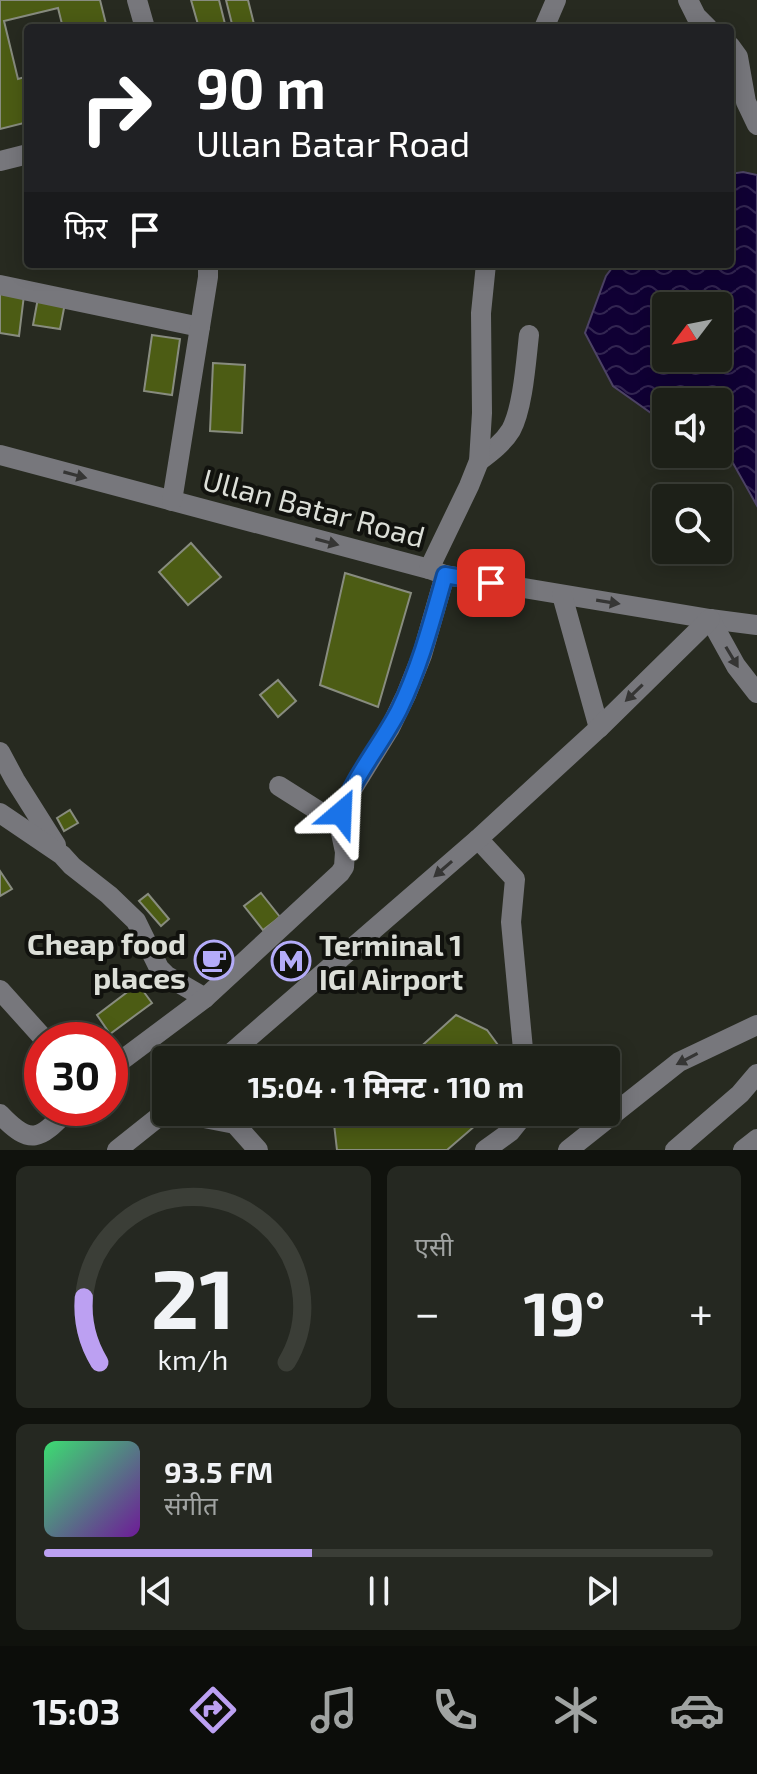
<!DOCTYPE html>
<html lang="hi">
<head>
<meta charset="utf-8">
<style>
	:root { --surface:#1d2018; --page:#252821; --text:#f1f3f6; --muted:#a0a3a2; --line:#3b3e37; --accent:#bca0f2 }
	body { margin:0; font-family:"Exo 2","Noto Sans Devanagari",sans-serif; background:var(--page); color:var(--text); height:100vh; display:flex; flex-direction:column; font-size:30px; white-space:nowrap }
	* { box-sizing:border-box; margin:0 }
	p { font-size:26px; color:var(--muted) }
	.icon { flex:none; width:44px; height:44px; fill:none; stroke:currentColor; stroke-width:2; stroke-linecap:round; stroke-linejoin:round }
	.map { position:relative; height:1150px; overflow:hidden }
	.panel { display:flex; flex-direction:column; gap:16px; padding:16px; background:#10120d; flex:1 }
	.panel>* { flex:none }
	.top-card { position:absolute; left:24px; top:24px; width:710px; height:244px; border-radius:8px; box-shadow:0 4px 20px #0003,0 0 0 2px var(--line); background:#202124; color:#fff; overflow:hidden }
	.needle { width:52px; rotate:238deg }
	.fabs { position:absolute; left:652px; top:292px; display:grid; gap:16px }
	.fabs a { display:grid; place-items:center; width:80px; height:80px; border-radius:8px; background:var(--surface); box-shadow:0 4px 20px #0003,0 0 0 2px var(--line); font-size:40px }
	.speed { position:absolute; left:24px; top:1022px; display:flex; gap:16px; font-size:40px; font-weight:700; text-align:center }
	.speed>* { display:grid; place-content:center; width:104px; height:104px; border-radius:50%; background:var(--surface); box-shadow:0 4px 20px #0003,0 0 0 2px var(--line); line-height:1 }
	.speed .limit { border:12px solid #d22; background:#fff; color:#111 }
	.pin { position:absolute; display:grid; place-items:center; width:68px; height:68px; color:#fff; margin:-34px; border-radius:16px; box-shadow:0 4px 12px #0006 }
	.me { position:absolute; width:88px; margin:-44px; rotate:26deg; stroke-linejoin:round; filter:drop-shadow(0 0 6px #0008) }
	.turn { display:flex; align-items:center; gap:28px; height:168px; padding:0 40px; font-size:36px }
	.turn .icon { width:104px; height:104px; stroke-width:2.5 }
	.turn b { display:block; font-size:56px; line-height:68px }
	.then { display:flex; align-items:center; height:76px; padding:0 40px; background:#0003; gap:16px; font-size:30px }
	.big { font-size:60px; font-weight:700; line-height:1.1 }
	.panel .card { flex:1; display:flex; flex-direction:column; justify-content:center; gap:12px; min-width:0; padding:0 28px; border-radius:12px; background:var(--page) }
	.panel .dial { align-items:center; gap:0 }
	.dial svg { height:208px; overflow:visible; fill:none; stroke:var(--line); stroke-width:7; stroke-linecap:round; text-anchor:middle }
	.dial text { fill:var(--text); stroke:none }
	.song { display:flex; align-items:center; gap:24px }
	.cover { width:96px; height:96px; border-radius:12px; background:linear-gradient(135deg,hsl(140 70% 55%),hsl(280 70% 35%)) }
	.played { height:8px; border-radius:4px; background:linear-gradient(90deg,var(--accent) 40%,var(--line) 40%) }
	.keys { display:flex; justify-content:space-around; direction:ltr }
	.heat { display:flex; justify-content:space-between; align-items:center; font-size:44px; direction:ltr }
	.panel .tiles { flex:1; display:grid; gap:16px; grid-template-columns:1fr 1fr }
	.card:last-child { grid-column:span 2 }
	.trip { position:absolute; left:152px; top:1046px; width:468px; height:80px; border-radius:8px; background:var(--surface); box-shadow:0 4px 20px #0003,0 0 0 2px var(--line); font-weight:700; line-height:80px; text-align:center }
	.tab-bar { display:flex; height:128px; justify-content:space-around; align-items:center; background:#0c0d0a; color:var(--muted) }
	.tab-bar .icon { width:56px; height:56px }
	.tab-bar .selected { color:var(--accent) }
	.tab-bar b { font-size:36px; color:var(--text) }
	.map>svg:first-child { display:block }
</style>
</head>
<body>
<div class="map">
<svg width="757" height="1150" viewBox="0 0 757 1150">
	<defs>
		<pattern id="water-waves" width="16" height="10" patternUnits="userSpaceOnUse" patternTransform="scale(2)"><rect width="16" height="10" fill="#100034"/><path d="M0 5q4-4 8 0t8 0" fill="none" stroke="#322551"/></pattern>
	</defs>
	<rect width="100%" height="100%" fill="#272a20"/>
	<path fill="url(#water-waves)" stroke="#4d4365" stroke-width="2" fill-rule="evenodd" d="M743,172l14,3 -1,329 -23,-41 -15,-14v-47h-52v22l-1,-1 -52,-37 -28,-53 21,-57 9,-12h115v-90zM666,306h52v52h-52z"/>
	<g fill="#4c5c14" stroke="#888c7f" stroke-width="2">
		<polygon points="0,0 100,0 107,28 63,28 58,8 4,21 18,79 28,76 28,122 0,129"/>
		<polygon points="191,0 219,0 226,28 199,28"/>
		<polygon points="226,0 248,0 255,28 233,28"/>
		<polygon points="0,292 24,295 19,336 0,333"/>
		<polygon points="38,298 65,303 60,329 33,325"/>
		<polygon points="152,335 180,339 172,395 144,391"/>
		<polygon points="213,363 245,365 242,433 210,431"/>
		<polygon points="191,543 221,577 188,605 159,572"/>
		<polygon points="345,573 411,593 378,707 320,685"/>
		<polygon points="278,680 296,701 278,717 260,695"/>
		<polygon points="70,810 78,823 64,831 57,818"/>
		<polygon points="0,871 12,889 0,896"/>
		<polygon points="261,893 280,917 263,930 244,906"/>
		<polygon points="148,894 169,919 161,926 139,901"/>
		<polygon points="138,984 152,1003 110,1034 97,1015"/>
		<polygon points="456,1015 487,1030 509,1060 406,1060"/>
		<polygon points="348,1112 491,1112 447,1150 337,1150 334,1124"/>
	</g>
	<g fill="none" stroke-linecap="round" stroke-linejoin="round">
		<g stroke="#77777c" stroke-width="20">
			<polyline points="137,0 145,28"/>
			<polyline points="688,0 696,16 708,28"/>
			<polyline points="544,28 556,0"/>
			<polyline points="730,46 738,57 746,102 757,125"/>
			<polyline points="0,161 28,154"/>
			<polyline points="0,285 200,327"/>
			<polyline points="0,455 429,569 445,575 710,619 757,625"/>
			<path d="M479,461c12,-9 24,-18 32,-31 12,-22 15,-69 18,-95"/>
			<polyline points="172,501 208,277 208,264"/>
			<polyline points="429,569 469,486 479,461 482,413 481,313 486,264"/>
			<polyline points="562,595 599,728"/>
			<polyline points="710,619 736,666 757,693"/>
			<polyline points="0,752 15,780 56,845"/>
			<polyline points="279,786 339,824"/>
			<polyline points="0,813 62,855 72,866 109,895 136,921 159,968 167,976 205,998"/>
			<polyline points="478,839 515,879 511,922 524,1060"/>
			<polyline points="0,990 45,1040"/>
			<polyline points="223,1060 478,839 599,728 710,619"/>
			<polyline points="110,1069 205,998 340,873 344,867 345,852 339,824 345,801 390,728 406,695 422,655 445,575"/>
			<polyline points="173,1112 235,1124"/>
			<polyline points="234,1112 235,1124 258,1150"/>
			<path d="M0,1114c33,35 41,23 70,-6"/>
			<polyline points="117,1150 166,1111"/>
			<polyline points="485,1150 510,1132 526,1112"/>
			<polyline points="568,1150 679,1062 757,1025"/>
			<polyline points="675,1150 740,1094 757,1074"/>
			<polyline points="743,1150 757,1139"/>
		</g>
	</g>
	<defs><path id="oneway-solid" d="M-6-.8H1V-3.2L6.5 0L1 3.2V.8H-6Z" transform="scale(2)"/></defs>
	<g fill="#353534">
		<use href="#oneway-solid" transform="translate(75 475) rotate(15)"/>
		<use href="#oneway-solid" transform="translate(327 542) rotate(15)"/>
		<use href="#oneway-solid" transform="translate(608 602) rotate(9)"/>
		<use href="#oneway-solid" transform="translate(732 657) rotate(59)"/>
		<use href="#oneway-solid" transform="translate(634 693) rotate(136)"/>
		<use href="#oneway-solid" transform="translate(443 869) rotate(139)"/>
		<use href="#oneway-solid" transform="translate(687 1059) rotate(152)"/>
	</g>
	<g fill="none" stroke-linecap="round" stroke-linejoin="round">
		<g stroke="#114b97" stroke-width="20">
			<path id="route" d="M341,813c13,-37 40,-68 58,-103 21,-43 33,-89 46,-135l46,8"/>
		</g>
		<use href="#route" stroke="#1a73e8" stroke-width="14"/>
	</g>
	<defs>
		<g id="cafe-ring" transform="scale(2)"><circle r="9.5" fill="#11120e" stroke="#b4acf9" stroke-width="1.5"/><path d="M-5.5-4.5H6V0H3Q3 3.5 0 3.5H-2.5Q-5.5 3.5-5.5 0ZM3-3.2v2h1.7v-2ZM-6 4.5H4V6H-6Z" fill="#b4acf9"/></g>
		<g id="metro-ring" transform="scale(2)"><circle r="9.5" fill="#11120e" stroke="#b4acf9" stroke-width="1.5"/><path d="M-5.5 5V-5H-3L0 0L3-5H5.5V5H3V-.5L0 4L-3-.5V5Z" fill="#b4acf9"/></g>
	</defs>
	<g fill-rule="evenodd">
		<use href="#cafe-ring" x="214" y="960"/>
		<use href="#metro-ring" x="291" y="961"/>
	</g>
	<g text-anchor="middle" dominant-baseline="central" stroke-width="8" stroke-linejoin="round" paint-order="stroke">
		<g font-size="30" fill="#dcdfd8" stroke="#11120e">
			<text transform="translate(314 507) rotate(15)">Ullan Batar Road</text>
		</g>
		<g font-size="30" font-weight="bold" fill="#dcdfd8" stroke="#11120e" text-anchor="end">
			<text x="186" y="943">Cheap food<tspan x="186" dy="34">places</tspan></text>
			<text x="319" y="944" text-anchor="start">Terminal 1<tspan x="319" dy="34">IGI Airport</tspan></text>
		</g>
	</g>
</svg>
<div class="fabs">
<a><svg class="needle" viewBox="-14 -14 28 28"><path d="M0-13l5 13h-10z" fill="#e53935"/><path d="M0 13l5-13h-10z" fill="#a0a3a2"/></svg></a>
<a><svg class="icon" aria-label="sound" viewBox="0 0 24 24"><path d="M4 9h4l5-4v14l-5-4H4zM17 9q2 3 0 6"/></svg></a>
<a><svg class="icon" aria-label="search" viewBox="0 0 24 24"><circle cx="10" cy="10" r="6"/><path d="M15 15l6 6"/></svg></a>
</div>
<div class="speed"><div class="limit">30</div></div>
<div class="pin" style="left:491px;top:583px;background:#d93025"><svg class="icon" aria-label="arrive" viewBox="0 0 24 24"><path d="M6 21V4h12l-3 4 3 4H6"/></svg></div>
<svg class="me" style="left:341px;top:813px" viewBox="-20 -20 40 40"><path d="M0-17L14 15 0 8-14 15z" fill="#1a73e8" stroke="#fff" stroke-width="4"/></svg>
<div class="trip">15:04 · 1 मिनट · 110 m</div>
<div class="top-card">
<div class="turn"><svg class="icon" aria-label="right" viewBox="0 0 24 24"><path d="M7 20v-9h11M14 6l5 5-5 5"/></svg><div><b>90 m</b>Ullan Batar Road</div></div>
<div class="then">फिर<svg class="icon" aria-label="arrive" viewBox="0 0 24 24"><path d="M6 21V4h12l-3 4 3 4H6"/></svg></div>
</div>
</div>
<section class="panel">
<div class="tiles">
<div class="card dial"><svg viewBox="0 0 100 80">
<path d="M14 69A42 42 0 1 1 86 69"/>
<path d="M14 69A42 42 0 0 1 8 44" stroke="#bca0f2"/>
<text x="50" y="56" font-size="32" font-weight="700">21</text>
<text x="50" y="72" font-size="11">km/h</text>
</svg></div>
<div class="card"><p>एसी</p>
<div class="heat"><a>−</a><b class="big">19°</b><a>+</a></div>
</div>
<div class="card">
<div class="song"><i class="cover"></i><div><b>93.5 FM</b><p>संगीत</p></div></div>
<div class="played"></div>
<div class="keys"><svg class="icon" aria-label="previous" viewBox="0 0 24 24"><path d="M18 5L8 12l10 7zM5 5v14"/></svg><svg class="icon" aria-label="pause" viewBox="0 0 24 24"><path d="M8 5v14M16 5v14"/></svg><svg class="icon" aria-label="next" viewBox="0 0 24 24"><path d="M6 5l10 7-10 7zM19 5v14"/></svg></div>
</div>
</div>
</section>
<nav class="tab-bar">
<b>15:03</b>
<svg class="icon selected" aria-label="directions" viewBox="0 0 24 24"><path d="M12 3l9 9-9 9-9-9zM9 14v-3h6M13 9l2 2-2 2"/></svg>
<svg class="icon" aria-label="music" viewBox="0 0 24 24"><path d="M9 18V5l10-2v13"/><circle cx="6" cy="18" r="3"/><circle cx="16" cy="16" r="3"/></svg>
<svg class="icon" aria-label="phone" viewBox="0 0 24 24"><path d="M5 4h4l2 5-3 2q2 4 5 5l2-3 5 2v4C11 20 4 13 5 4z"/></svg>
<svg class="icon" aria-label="climate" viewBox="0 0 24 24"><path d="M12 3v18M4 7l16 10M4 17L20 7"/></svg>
<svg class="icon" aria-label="car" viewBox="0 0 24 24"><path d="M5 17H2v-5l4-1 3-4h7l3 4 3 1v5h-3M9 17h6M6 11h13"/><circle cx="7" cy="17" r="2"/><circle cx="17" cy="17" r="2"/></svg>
</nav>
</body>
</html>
